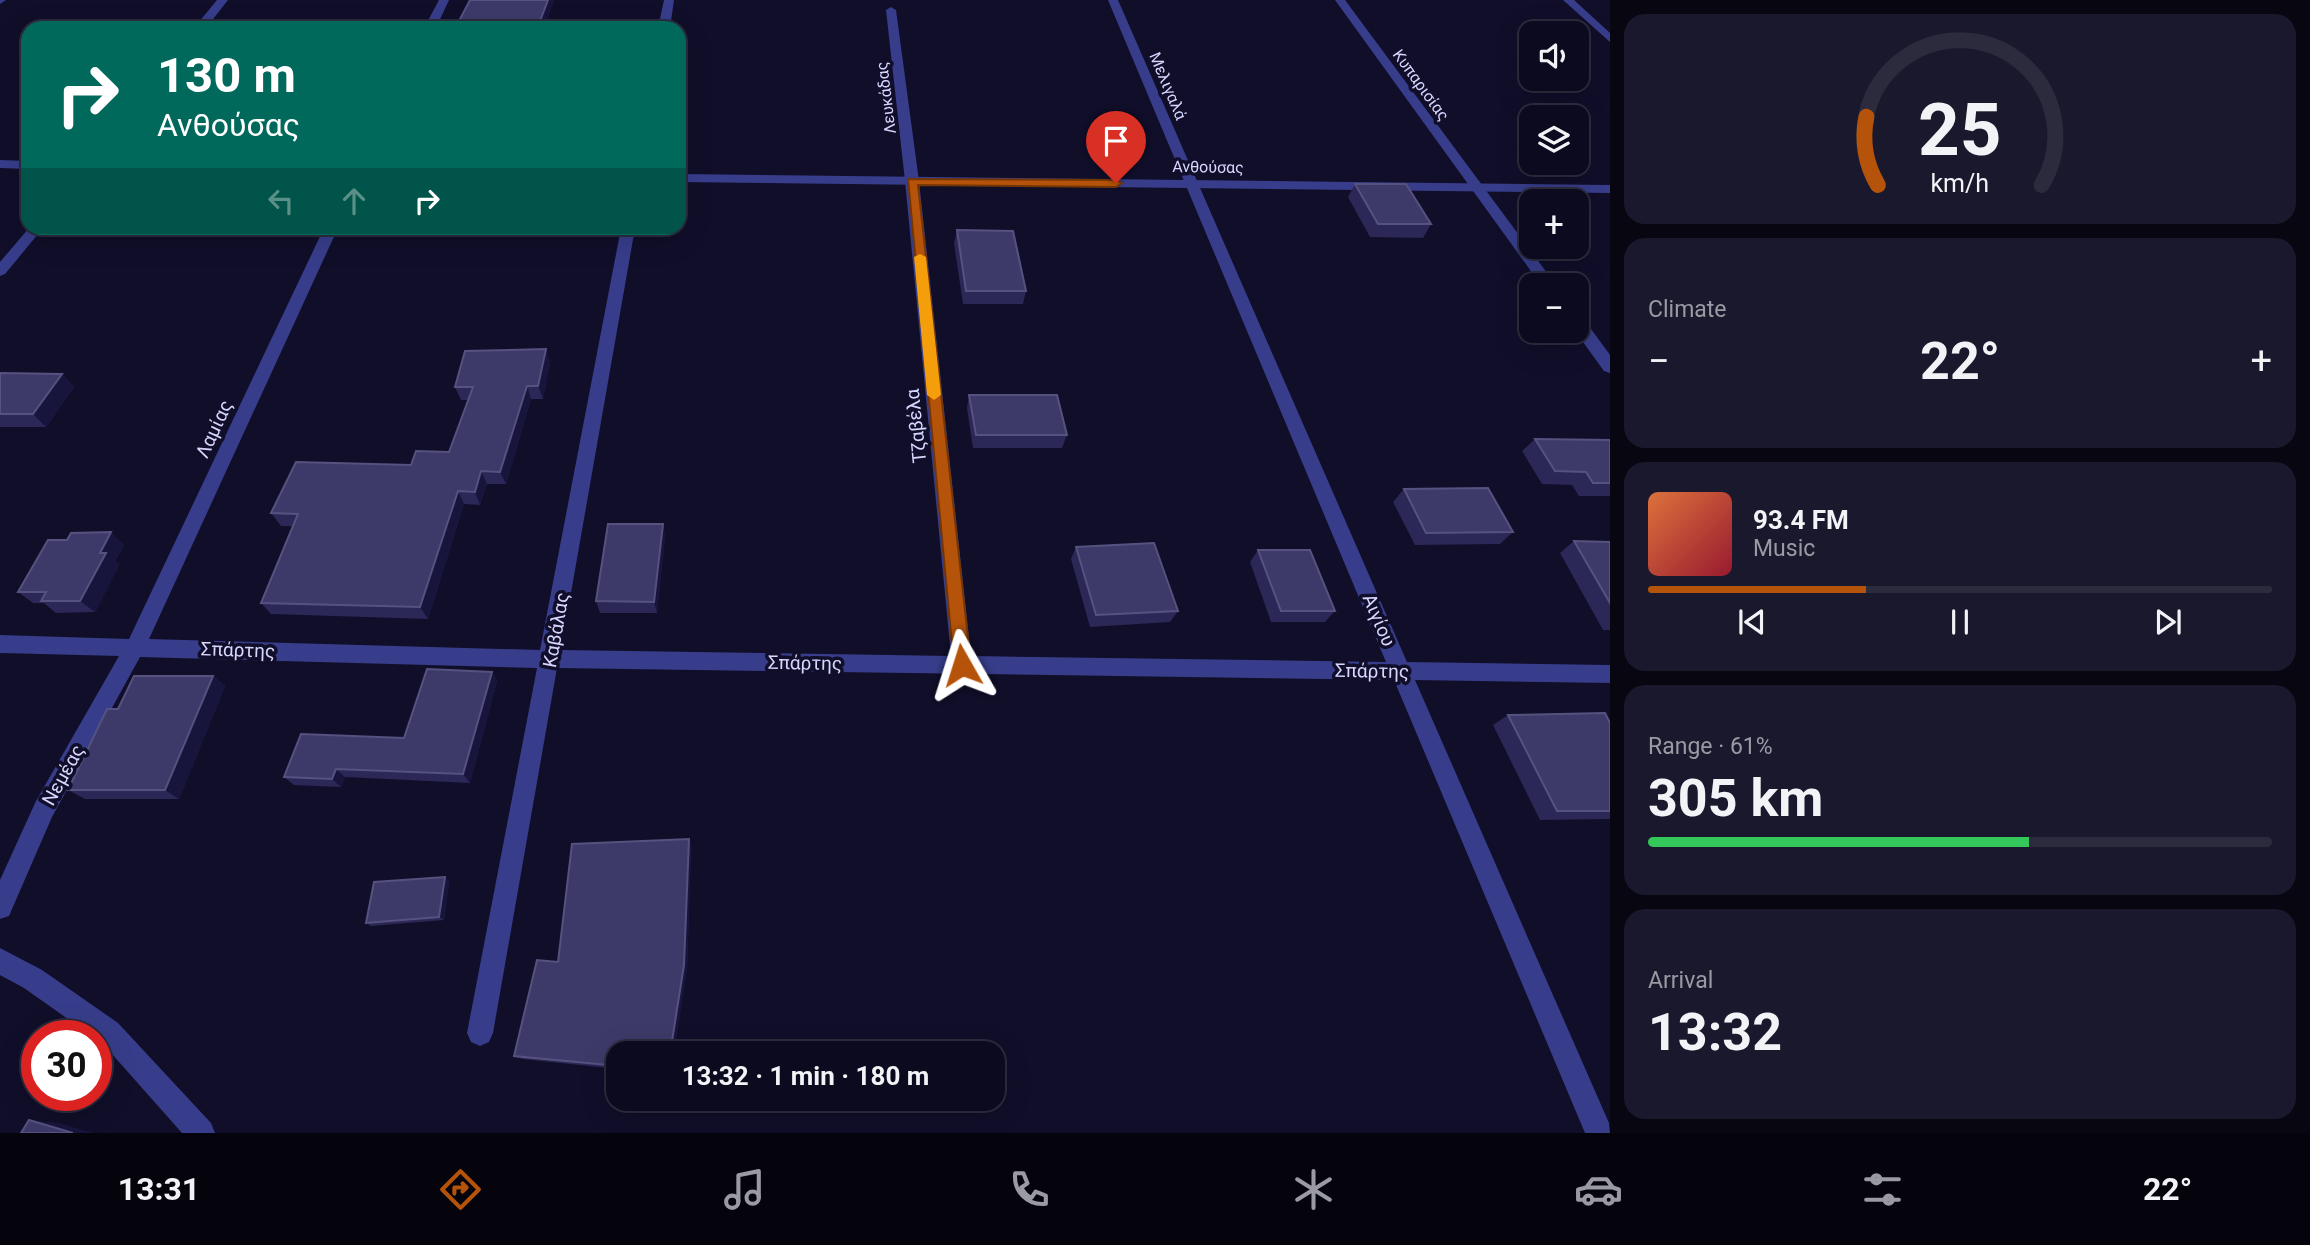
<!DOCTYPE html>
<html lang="en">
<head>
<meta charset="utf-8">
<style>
	:root { --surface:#0c0a1f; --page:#1a182c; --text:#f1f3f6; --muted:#9a9aa4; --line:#2c2b3d; --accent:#b45309 }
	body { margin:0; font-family:Roboto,sans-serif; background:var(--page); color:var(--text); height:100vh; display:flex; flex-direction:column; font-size:26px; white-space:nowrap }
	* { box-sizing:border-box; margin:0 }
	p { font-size:23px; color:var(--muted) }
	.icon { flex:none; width:38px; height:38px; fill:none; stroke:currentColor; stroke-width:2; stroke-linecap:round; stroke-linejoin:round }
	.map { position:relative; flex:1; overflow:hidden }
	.side { display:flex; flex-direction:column; gap:14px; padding:14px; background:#070611; width:700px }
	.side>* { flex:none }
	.top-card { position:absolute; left:21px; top:21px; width:665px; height:214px; border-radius:21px; box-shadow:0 7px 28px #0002,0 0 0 2px var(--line); background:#00695c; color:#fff; overflow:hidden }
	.buttons { position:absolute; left:1519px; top:21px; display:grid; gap:14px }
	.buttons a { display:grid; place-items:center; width:70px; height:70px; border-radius:14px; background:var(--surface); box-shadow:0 7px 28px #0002,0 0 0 2px var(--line); font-size:35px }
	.speed { position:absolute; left:21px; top:1020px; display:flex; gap:14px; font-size:35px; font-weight:700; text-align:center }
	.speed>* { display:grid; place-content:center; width:91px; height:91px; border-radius:50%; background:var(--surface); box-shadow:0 7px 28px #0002,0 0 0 2px var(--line); line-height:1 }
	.speed .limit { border:10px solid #d22; background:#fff; color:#111 }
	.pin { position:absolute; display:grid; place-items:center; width:60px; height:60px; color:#fff; margin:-72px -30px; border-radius:50% 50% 50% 0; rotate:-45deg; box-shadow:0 0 7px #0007 }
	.pin .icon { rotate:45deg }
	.me { position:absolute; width:77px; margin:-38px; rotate:354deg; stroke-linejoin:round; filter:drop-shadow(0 0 5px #0008) }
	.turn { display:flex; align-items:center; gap:24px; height:147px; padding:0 21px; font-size:32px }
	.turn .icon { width:91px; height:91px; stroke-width:2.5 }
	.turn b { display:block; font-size:49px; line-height:60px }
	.lanes { display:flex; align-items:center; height:66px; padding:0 21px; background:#0003; justify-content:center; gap:35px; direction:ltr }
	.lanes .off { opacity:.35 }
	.big { font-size:52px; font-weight:700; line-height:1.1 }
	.side .card { flex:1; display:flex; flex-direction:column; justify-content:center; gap:10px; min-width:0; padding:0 24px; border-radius:21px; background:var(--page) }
	.side .dial { align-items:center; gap:0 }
	.dial svg { height:182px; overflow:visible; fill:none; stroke:var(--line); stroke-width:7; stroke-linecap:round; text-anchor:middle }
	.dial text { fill:var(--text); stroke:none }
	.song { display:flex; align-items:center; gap:21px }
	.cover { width:84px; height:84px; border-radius:10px; background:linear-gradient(135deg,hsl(20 70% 55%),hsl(350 70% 35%)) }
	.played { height:7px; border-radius:4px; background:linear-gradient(90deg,var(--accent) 35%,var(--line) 35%) }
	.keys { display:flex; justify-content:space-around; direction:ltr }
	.heat { display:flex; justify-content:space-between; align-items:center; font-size:38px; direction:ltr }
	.charge { height:10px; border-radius:5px; background:linear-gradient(90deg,#34c759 61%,var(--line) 0) }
	.trip { position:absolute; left:606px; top:1041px; width:399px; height:70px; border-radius:21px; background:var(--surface); box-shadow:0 7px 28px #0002,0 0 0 2px var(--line); font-weight:700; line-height:70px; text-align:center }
	.tabs { display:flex; height:112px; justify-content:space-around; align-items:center; background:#05040c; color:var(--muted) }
	.tabs .icon { width:49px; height:49px }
	.tabs .current { color:var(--accent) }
	.tabs b { font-size:32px; color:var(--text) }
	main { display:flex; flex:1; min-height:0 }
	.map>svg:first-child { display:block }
</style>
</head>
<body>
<main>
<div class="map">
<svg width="1610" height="1133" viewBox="0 0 1610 1133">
	<rect width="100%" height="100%" fill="#100e29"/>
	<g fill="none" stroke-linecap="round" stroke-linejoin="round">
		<g fill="#373d8a" fill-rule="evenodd">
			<polygon points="0,0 6,0 0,4"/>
			<polygon points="217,0 228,0 206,28 194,28"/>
			<polygon points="439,0 449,0 436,28 424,28"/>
			<polygon points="664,0 674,0 670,28 658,28"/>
			<polygon points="1108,0 1118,0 1407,662 1610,665 1610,683 1415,680 1609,1123 1610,1133 1585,1133 1394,680 557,668 493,1033 489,1042 480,1046 471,1042 467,1033 537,668 140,657 52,817 9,916 0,919 0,880 36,801 119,656 0,653 0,635 129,639 324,228 338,228 149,639 540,650 621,228 635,228 561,650 951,656 905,181 886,10 891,7 896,10 919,181 971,656 1386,662"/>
			<polygon points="1335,0 1345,0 1556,285 1541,285"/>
			<polygon points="1563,0 1574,0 1610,33 1610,42"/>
			<polygon points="29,228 43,228 5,274 0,276 0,262"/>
			<polygon points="1577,317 1583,318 1610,355 1610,373 1604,371 1575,331"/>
			<polygon points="0,948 42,970 118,1023 211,1123 215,1133 182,1133 96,1036 92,1036 24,988 0,975"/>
		</g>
		<g fill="#373d8a" fill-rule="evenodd">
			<polygon points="0,160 28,161 28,169 0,168"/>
			<polygon points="679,174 1610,185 1610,193 679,182"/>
		</g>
	</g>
	<g fill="#2b2757">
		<polygon points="554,0 544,28 461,28 459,21"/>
		<polygon points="1355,184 1431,224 1423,238 1370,237 1348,197"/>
		<polygon points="957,230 1026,291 1023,304 963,304 954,243"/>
		<polygon points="546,349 550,363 543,399 531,399 506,484 487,484 480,505 464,504 428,619 271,614 261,603 293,526 281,526 271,513 449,452 468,400 461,400 455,387"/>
		<polygon points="0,373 62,374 74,387 46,427 0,427"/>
		<polygon points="969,395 1067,435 1062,448 973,448 967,408"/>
		<polygon points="1535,439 1610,440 1610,496 1579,496 1572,485 1542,484 1522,451"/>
		<polygon points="1404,489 1513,532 1500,544 1415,545 1393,502"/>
		<polygon points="663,524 665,536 657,613 600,613 596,601"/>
		<polygon points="1574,541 1610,542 1610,630 1603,630 1560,553"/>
		<polygon points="124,545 115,561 119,565 95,612 56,613 44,603 33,603 18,592"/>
		<polygon points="1076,547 1178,611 1170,622 1090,627 1071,559"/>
		<polygon points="1258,550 1335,611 1325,622 1271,622 1250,562"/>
		<polygon points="492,672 497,681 470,783 345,777 341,787 294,785 284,777 404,738"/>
		<polygon points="213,676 225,686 179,799 85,799 68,790 118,709"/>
		<polygon points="1508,715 1610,723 1610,819 1540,820 1493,725"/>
		<polygon points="689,839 691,847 687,971 618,1054 618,1069 522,1059 514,1056 558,962"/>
		<polygon points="449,881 444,920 371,926 366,923"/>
	</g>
	<g fill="#18153d">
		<polygon points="548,0 554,0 544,28 541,28 540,21"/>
		<polygon points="546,349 550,363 543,399 538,386"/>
		<polygon points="62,374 74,387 46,427 33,414"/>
		<polygon points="527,386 531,399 506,484 500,472"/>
		<polygon points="481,471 487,484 480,505 475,492"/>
		<polygon points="458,491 464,504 428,619 420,607"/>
		<polygon points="663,524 665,536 657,613 654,602"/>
		<polygon points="111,532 124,545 115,561 119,565 95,612 80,601 100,553"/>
		<polygon points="492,672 497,681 470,783 463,774"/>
		<polygon points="213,676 225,686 179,799 165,790"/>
		<polygon points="336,769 345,777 341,787 332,779"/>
		<polygon points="689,839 691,847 687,971 674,1054 670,1054"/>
		<polygon points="445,877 449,881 444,920 439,917"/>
		<polygon points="29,1120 59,1123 93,1133 73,1133"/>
	</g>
	<g fill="#3d3a69" stroke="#555280" stroke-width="2">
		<polygon points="470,0 548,0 540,21 536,21 533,28 479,28 483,21 459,21"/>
		<polygon points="1355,184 1406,184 1431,224 1378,224"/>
		<polygon points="957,230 1013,231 1026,291 966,291"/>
		<polygon points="546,349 538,386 527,386 500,472 481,471 475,492 458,491 420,607 261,603 298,514 271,513 296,462 411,465 416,451 449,452 473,387 455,387 465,351"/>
		<polygon points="0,373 62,374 33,414 0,414"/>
		<polygon points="969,395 1057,395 1067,435 976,435"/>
		<polygon points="1535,439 1610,440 1610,483 1593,483 1586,472 1555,471"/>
		<polygon points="1488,488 1513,532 1426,533 1404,489"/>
		<polygon points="608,524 663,524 654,602 596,601"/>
		<polygon points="111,532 100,553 106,553 80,601 41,601 46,592 18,592 48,540 67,540 71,533"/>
		<polygon points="1574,541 1610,542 1610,603"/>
		<polygon points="1154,543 1178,611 1096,615 1076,547"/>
		<polygon points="1258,550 1310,550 1335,611 1281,611"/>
		<polygon points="427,669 492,672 463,774 336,769 332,779 284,777 301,734 404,738"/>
		<polygon points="134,676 213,676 165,790 68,790 107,709 118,709"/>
		<polygon points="1605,713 1610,723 1610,811 1557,811 1508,715"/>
		<polygon points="689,839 684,965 670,1054 618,1054 618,1066 514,1056 537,960 558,962 572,844"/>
		<polygon points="445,877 439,917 366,923 374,882"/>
		<polygon points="29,1120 73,1133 21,1133"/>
	</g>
	<polygon fill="#b45309" stroke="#753606" stroke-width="2" points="908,179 1116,180 1122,183 1116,187 918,185 971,665 968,671 962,673 956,671 954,665"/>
	<polygon fill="#f59e0b" points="920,254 926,257 941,395 934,400 927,395 914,257"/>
	<g text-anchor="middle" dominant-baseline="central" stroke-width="7" stroke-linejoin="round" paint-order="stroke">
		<g font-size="16" fill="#d6d6ff" stroke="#100e29">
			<text transform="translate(1421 85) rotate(54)">Κυπαρισίας</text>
			<text transform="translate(1168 86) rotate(67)">Μελιγαλά</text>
			<text transform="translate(886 98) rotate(-97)">Λευκάδας</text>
			<text transform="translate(1208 167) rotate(1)">Ανθούσας</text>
		</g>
		<g font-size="19" fill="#d6d6ff" stroke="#100e29">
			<text transform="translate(916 426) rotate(-96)">Τζαβέλα</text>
			<text transform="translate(214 429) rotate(-65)">Λαμίας</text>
			<text transform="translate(1379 620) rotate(67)">Αιγίου</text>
			<text transform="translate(556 630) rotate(-80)">Καβάλας</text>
			<text transform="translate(238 650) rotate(2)">Σπάρτης</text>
			<text transform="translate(805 663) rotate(1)">Σπάρτης</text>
			<text transform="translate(1372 671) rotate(1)">Σπάρτης</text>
			<text transform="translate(63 775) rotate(-61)">Νεμέας</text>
		</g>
	</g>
</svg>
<div class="buttons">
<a><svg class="icon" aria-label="sound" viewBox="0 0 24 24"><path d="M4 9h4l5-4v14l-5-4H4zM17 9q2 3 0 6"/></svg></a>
<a><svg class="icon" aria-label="layers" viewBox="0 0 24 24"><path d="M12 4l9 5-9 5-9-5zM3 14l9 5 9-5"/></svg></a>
<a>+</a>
<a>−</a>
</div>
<div class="speed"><div class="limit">30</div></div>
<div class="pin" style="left:1116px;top:183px;background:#d93025"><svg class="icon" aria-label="arrive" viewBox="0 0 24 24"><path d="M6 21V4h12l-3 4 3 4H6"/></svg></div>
<svg class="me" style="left:962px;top:665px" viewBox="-20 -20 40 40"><path d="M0-17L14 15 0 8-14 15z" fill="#b45309" stroke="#fff" stroke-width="4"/></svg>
<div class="trip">13:32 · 1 min · 180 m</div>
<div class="top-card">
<div class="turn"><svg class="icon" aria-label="right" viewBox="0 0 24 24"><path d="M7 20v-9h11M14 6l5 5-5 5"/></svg><div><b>130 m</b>Ανθούσας</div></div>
<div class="lanes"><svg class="icon off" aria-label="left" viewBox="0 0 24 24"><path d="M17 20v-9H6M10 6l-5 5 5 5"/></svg><svg class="icon off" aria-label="ahead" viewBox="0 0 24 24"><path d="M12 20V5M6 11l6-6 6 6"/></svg><svg class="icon" aria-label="right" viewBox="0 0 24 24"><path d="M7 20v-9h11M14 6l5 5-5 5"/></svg></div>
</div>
</div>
<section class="side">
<div class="card dial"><svg viewBox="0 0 100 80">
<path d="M14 69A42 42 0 1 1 86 69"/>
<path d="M14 69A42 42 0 0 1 9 39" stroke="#b45309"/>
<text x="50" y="56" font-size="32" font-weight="700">25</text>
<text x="50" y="72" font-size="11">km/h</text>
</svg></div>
<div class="card"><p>Climate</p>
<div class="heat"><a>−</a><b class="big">22°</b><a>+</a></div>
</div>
<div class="card">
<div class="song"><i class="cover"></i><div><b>93.4 FM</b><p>Music</p></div></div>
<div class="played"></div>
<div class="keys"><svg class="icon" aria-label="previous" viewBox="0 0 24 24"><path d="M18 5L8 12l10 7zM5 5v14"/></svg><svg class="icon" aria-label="pause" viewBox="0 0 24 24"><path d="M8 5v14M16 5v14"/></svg><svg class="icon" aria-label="next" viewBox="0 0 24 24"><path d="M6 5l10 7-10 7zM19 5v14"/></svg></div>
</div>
<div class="card"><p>Range · 61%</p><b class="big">305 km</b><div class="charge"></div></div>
<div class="card"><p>Arrival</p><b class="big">13:32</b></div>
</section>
</main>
<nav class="tabs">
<b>13:31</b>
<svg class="icon current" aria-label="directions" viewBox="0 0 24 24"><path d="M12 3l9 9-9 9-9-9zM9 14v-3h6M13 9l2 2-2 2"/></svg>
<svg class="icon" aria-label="music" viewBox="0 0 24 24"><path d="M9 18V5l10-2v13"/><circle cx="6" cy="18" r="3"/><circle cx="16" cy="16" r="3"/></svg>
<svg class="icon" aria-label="phone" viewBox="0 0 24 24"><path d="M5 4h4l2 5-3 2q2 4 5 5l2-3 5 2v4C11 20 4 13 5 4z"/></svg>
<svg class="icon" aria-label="climate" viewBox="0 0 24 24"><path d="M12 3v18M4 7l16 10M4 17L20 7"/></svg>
<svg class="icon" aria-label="car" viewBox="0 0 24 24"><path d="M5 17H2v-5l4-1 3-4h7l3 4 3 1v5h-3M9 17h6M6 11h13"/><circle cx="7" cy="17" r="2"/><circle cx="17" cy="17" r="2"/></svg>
<svg class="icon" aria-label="filters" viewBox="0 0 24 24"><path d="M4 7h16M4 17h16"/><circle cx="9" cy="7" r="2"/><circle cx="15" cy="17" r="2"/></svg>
<b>22°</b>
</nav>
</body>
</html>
